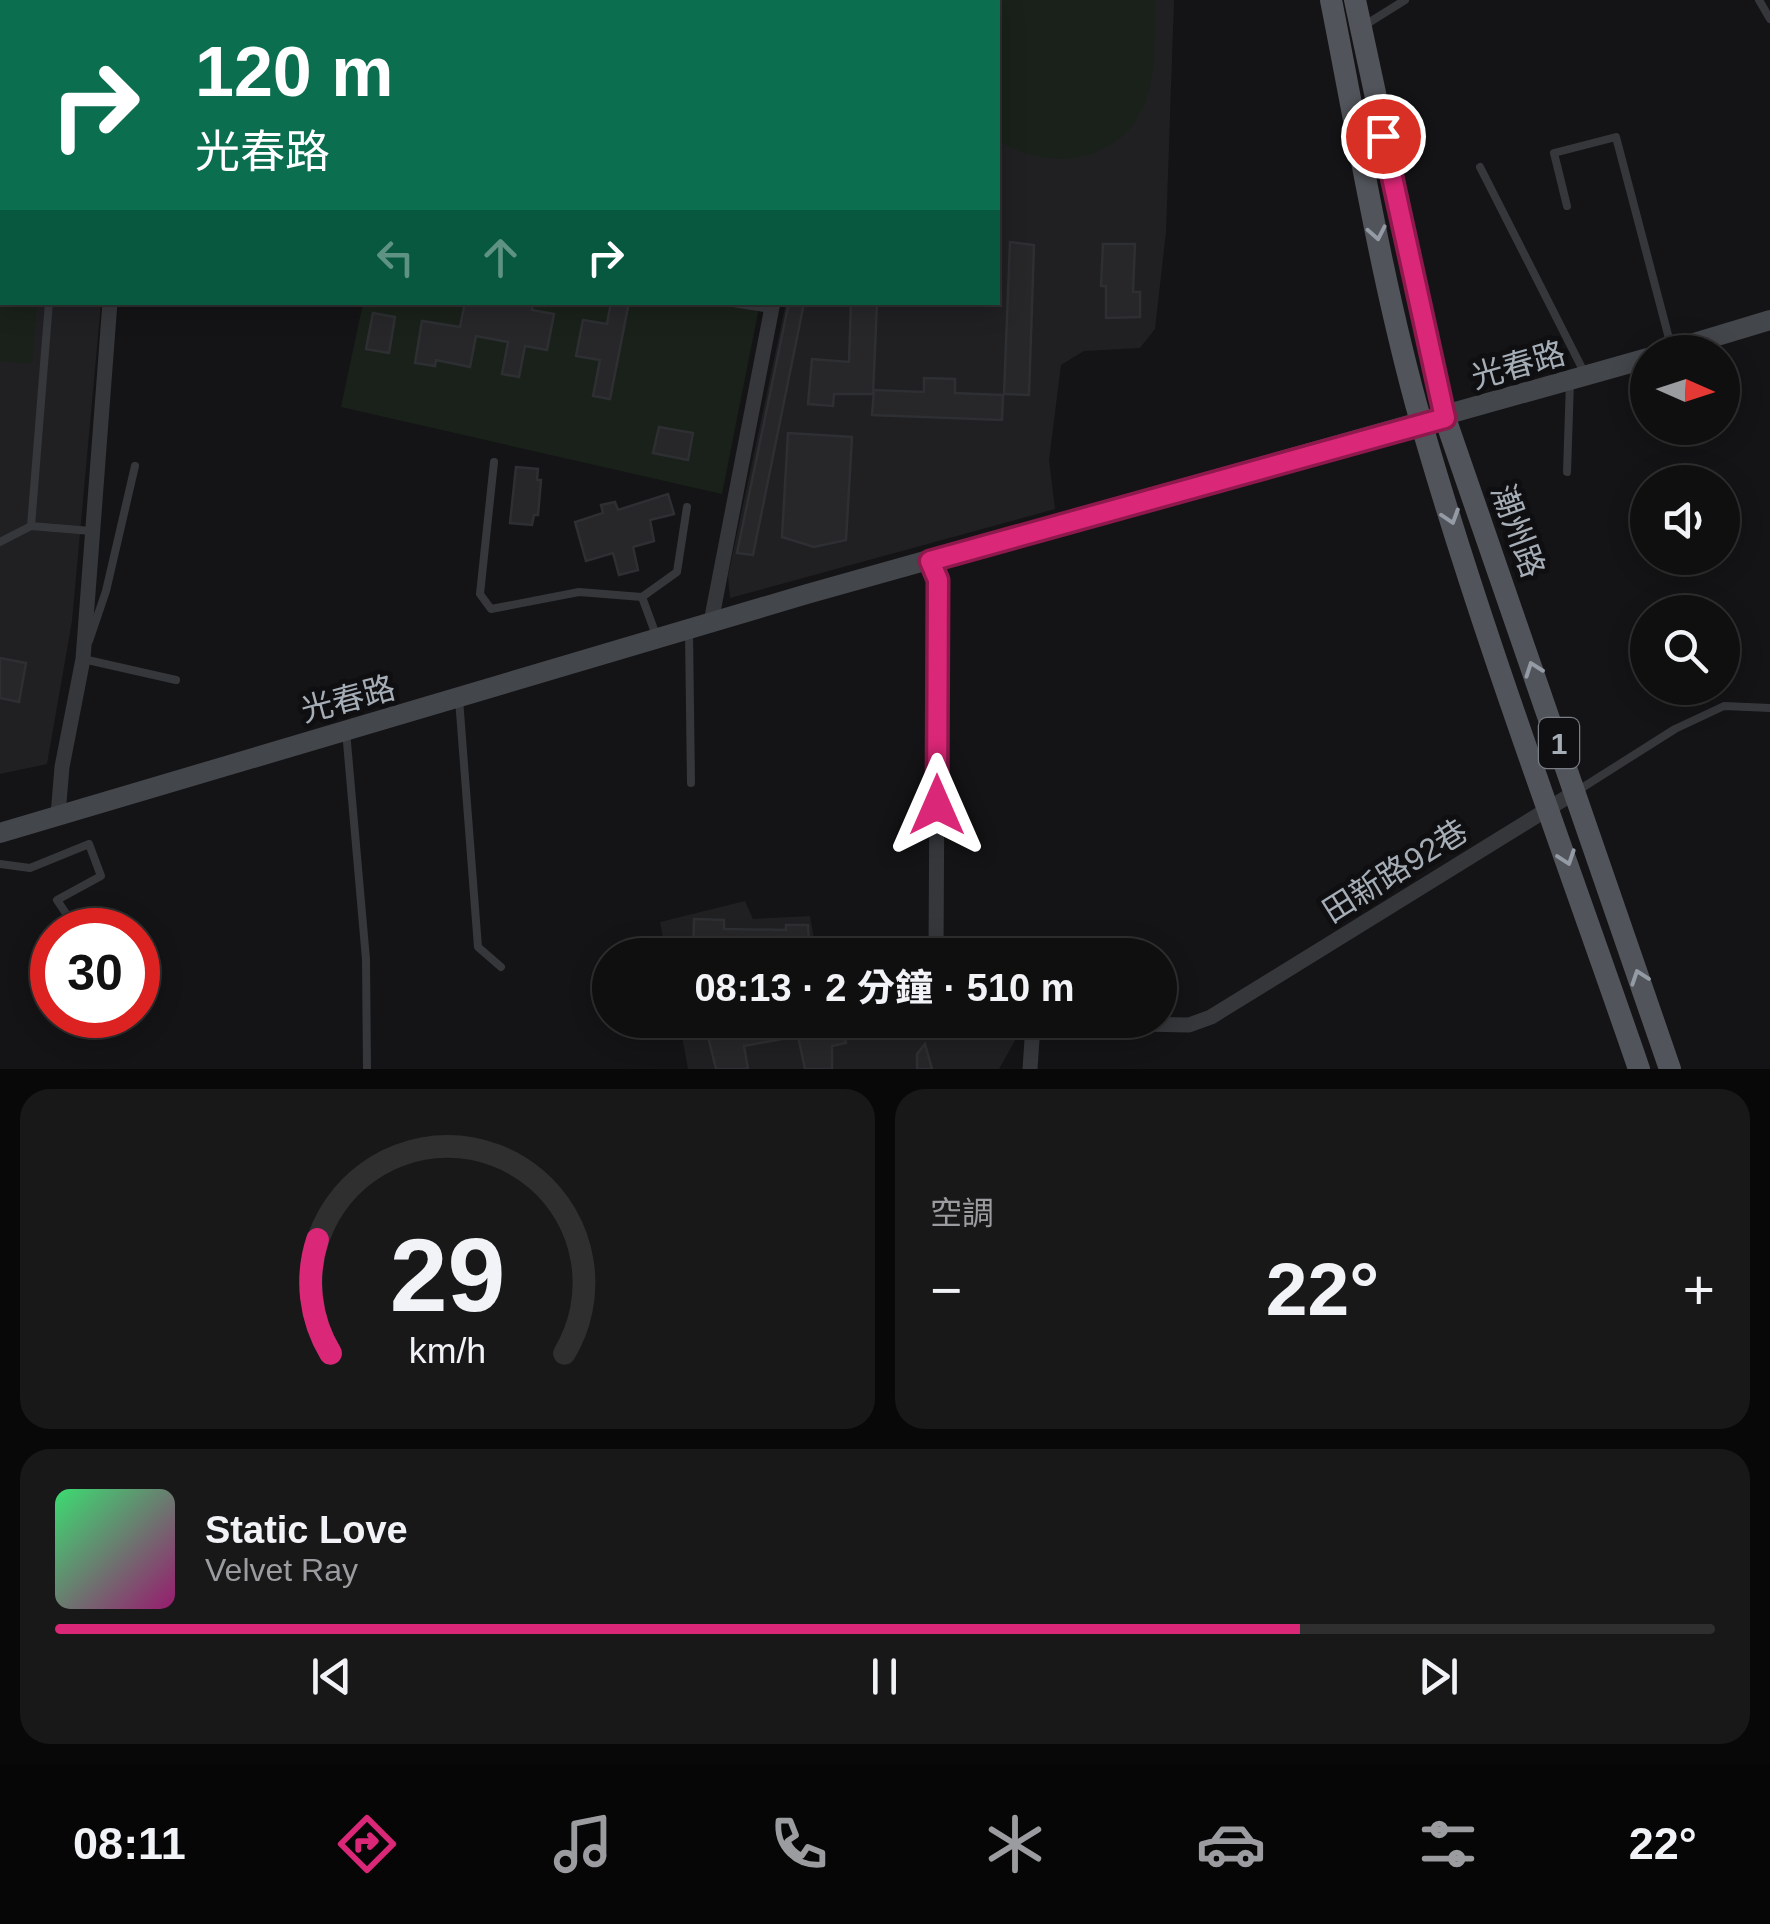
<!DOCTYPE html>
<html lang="zh-TW">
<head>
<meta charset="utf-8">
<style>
	:root { --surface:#0f0f10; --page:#181819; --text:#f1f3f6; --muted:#9b9c9f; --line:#2f2f30; --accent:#db2777 }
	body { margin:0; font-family:Helvetica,"Noto Sans TC",sans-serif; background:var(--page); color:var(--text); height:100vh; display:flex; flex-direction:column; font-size:38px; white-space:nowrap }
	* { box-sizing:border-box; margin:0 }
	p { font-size:32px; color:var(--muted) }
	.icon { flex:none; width:55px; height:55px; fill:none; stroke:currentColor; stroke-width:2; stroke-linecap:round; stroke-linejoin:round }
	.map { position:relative; height:1069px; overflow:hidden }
	.details { display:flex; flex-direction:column; gap:20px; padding:20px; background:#080809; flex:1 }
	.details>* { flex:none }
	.guide { position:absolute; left:0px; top:0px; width:1000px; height:305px; box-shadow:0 5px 25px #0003,0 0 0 2px var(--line); background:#0b6e4f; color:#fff; overflow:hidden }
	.needle { width:65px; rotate:93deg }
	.tools { position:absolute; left:1630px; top:335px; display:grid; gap:20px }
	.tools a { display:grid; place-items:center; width:110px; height:110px; border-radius:50%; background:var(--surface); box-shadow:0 5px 25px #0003,0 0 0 2px var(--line); font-size:50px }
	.speed { position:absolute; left:30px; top:908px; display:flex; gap:20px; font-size:50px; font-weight:700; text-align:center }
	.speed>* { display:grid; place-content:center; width:130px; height:130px; border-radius:50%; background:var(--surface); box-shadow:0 5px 25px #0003,0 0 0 2px var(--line); line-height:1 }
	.speed .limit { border:15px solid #d22; background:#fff; color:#111 }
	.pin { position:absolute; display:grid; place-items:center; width:85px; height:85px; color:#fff; margin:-42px; border:5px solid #fff; border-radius:50%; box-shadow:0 2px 10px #0007 }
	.me { position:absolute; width:110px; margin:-55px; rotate:0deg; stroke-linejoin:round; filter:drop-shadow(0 0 8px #0008) }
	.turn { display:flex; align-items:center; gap:35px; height:210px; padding:0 30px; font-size:45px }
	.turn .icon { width:130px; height:130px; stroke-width:2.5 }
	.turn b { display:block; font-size:70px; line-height:85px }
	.lanes { display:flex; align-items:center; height:95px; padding:0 30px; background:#0003; justify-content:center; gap:50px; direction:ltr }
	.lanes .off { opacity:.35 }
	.big { font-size:75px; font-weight:700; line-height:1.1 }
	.details .card { flex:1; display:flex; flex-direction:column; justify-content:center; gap:15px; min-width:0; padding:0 35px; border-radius:30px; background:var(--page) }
	.details .dial { align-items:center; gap:0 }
	.dial svg { height:260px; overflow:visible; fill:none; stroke:var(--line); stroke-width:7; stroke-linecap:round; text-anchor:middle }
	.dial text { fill:var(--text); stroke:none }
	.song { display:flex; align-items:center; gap:30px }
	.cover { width:120px; height:120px; border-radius:15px; background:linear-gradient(135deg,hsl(140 70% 55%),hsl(320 70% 35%)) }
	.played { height:10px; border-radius:5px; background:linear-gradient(90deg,var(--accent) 75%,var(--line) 75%) }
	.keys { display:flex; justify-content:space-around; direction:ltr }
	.heat { display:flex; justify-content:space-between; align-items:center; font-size:55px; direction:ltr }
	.details .tiles { flex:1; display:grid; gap:20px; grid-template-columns:1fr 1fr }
	.card:last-child { grid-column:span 2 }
	.trip { position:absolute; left:592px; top:938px; width:585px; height:100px; border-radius:50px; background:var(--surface); box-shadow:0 5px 25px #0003,0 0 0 2px var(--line); font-weight:700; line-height:100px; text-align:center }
	.dock { display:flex; height:160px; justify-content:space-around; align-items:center; background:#060606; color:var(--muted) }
	.dock .icon { width:70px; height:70px }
	.dock .selected { color:var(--accent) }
	.dock b { font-size:45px; color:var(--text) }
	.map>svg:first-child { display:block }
</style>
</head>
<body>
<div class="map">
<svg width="1770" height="1069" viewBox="0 0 1770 1069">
	<rect width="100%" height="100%" fill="#141416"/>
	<g fill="#202023">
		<polygon points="0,0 126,0 2,2 2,302 101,303 72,621 47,764 0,774"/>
		<polygon points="829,0 1174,0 1166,232 1155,329 1140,348 1084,351 1061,365 1049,460 1055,509 730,598 728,576 786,303 998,302 998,2"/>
		<polygon points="745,901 753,919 810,916 817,955 666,955 660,922"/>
		<polygon points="679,1020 928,1020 929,1036 1018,1035 999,1069 688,1069"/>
	</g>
	<g fill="#1a211a">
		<polygon points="0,0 64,0 2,2 2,302 37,303 32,364 0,361"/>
		<polygon points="425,0 822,0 424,2"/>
		<path d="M952,0h203c-1,32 2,70 -9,100 -23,64 -98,73 -148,40v-138z"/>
		<polygon points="363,303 760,303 722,494 341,407"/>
	</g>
	<g fill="#27272a" stroke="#2e2f32" stroke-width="2.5">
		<polygon points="1010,242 1034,245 1029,395 1004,394"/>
		<polygon points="1103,244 1135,244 1133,292 1140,292 1140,317 1106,318 1106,286 1101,286"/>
		<polygon points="465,302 515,306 515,302 533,302 532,310 554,314 547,350 525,346 519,377 502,374 508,342 476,336 470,367 436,360 435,366 415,363 422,321 460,327"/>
		<polygon points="611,302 629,302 610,399 593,396 600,360 576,356 583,320 607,324"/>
		<polygon points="789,302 804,303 753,555 737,553"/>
		<polygon points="851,302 877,302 873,394 834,394 833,406 808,404 812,359 849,362"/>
		<polygon points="373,313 395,317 389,353 366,349"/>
		<polygon points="924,378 955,379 955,393 1003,395 1002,420 872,415 874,390 924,392"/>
		<polygon points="659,427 693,433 688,460 653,453"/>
		<polygon points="788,433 852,437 846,540 814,547 782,537"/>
		<polygon points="516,467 538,469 537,480 541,480 538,515 534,515 532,525 510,523"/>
		<polygon points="668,494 674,514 650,520 654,541 633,547 638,570 619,575 613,553 586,561 575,522 603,513 601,505 615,502 618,510"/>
		<polygon points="0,658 26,663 19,702 0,698"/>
		<polygon points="694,919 724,920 724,929 786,930 786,925 808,925 809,946 795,947 794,955 693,955"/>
		<polygon points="704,1020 830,1020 831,1025 842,1022 846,1043 832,1046 832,1069 805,1069 798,1036 744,1046 748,1069 716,1069"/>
		<polygon points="925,1044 932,1069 917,1069 917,1054"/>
	</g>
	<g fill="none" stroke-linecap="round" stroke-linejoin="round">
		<g stroke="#3b3e42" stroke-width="2.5" stroke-dasharray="5 8" stroke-linecap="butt">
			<polyline points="490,2 491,0"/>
			<polyline points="594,2 595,0"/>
			<polyline points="684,2 684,0"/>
			<polyline points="741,2 742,0"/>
		</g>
		<g stroke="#35373b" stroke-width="8">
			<polyline points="1759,0 1770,19"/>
			<polyline points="74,2 74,0"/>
			<polyline points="1365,25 1405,0"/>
			<polyline points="1480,167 1584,372"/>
			<polyline points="1567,206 1554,153 1616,137 1671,346"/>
			<polyline points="733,303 771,309"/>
			<polyline points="494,462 480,594 491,609 579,592 642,597 677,572 687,507"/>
			<polyline points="1567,472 1570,381"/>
			<polyline points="31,526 49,302"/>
			<polyline points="0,542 31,526 91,531"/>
			<polyline points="642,597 656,635"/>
			<polyline points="689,633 691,783"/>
			<polyline points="89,641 106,591 135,466"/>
			<polyline points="83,659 176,680"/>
			<polyline points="459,699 478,947 501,967"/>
			<polyline points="346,731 366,959 367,1069"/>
			<polyline points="1577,791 1675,729 1724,706 1770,708"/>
			<polyline points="0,864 30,868 89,844 101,876 57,900 77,930"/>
		</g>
		<g stroke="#35373b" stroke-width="15">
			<polyline points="213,0 224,2"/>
			<polyline points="135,2 135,0"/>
			<polyline points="930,561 938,580 936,955"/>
			<polyline points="711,622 773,302"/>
			<polyline points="58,815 62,767 83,659 110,302"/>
			<polyline points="936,1020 1189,1025 1211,1017 1577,791"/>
			<polyline points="1030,1069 1033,1025"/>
		</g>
		<g stroke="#43464b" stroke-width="20">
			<polyline points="1664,352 1770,320"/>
			<polyline points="0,833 807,594 1648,358"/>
		</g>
		<g stroke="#51545a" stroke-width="22">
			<path d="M1331,0c28,141 51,284 90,422 63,219 144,432 218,647"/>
			<polyline points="1355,0 1445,418 1670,1069"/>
		</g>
	</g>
	<defs><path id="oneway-chevron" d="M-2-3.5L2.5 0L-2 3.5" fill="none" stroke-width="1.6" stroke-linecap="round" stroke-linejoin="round" transform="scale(2.5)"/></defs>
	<g stroke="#949ba4">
		<use href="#oneway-chevron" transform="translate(1377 233) rotate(79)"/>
		<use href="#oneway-chevron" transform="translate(1451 517) rotate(72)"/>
		<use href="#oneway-chevron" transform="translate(1533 669) rotate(-110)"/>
		<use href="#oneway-chevron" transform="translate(1567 858) rotate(71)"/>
		<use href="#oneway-chevron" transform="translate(1639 977) rotate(-109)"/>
	</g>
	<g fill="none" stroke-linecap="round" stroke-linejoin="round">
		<g stroke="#8e194d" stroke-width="25">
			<polyline id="route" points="937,805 938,580 930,561 1445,418 1383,136"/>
		</g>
		<use href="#route" stroke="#db2777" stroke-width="18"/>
	</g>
	<g text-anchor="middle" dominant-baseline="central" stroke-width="10" stroke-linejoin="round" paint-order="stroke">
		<rect fill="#0f0f11" stroke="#787e84" stroke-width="2.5" x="1539" y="718" width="40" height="50" rx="8"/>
		<g font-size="30" font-weight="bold" fill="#a5adb6">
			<text x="1559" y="743">1</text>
		</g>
		<g font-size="32" fill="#a5adb6" stroke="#0f0f11">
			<text transform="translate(1518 365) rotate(-16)">光春路</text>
			<text transform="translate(1518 531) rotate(70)">潮州路</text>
			<text transform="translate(348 699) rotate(-15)">光春路</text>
			<text transform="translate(1395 871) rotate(-32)">田新路92巷</text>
		</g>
	</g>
</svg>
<div class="tools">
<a><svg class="needle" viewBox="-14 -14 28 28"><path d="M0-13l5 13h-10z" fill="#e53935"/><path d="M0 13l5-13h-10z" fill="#9b9c9f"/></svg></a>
<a><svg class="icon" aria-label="sound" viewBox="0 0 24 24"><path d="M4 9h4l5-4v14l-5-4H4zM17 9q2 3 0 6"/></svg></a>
<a><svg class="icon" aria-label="search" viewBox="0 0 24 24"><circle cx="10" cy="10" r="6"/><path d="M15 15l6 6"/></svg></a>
</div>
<div class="speed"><div class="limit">30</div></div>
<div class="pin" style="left:1383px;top:136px;background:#d93025"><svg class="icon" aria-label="arrive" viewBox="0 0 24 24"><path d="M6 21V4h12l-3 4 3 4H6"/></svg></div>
<svg class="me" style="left:937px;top:805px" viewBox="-20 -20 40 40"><path d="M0-17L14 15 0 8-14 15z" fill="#db2777" stroke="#fff" stroke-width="4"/></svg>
<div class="trip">08:13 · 2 分鐘 · 510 m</div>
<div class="guide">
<div class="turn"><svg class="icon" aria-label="right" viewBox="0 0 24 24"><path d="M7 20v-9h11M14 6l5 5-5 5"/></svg><div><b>120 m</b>光春路</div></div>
<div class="lanes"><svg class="icon off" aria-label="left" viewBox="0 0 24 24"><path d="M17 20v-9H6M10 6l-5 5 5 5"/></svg><svg class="icon off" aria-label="ahead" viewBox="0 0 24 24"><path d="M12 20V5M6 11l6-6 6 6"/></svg><svg class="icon" aria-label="right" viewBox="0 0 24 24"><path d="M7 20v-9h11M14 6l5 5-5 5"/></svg></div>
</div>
</div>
<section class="details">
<div class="tiles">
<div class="card dial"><svg viewBox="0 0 100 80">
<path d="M14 69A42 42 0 1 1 86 69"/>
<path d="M14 69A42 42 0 0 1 10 34" stroke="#db2777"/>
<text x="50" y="56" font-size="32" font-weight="700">29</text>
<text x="50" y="72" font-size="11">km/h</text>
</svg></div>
<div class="card"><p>空調</p>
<div class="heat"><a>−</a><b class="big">22°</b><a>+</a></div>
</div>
<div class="card">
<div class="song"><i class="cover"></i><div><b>Static Love</b><p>Velvet Ray</p></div></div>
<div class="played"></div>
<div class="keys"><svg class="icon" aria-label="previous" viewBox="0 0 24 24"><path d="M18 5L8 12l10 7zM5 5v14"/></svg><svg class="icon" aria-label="pause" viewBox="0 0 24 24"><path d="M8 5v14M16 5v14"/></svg><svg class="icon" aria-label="next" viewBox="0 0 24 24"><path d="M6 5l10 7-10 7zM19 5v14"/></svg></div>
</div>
</div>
</section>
<nav class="dock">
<b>08:11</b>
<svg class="icon selected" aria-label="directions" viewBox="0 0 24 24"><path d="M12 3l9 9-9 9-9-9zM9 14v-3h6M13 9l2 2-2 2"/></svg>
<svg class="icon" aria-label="music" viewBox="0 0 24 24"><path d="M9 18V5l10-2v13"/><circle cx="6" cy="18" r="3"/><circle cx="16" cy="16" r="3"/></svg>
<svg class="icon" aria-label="phone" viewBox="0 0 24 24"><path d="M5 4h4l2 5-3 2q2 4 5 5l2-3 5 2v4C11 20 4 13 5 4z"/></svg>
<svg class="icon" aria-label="climate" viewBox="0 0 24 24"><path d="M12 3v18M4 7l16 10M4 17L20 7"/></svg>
<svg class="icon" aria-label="car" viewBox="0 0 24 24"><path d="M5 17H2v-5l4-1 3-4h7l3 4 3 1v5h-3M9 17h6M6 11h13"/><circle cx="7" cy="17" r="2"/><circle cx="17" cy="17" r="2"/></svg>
<svg class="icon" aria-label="filters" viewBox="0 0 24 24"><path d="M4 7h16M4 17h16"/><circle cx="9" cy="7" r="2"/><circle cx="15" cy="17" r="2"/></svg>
<b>22°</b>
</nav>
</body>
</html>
